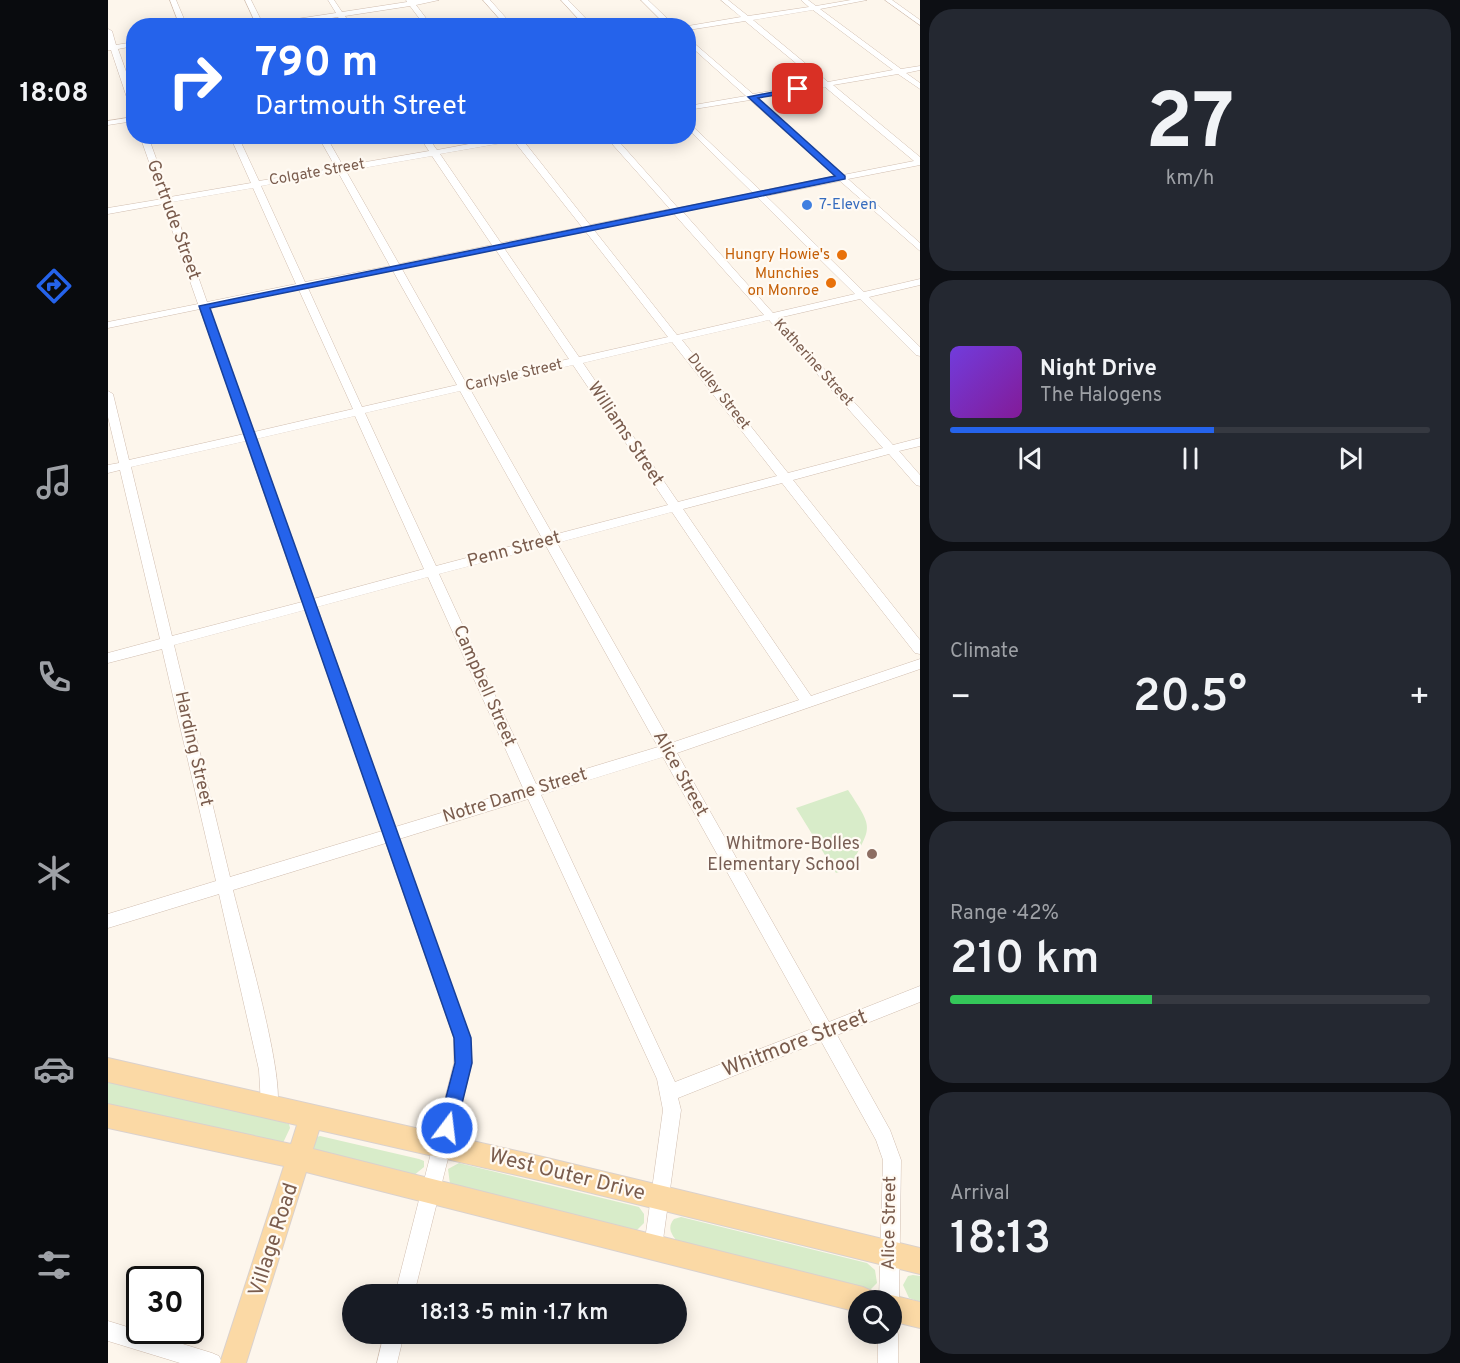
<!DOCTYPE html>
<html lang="en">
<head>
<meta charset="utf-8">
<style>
	:root { --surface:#171b24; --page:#242831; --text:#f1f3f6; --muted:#9ea1a6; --line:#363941; --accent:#2563eb }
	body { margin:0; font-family:Overpass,sans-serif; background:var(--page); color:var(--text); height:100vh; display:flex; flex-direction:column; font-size:22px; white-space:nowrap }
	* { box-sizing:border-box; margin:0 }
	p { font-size:20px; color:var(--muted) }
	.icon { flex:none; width:33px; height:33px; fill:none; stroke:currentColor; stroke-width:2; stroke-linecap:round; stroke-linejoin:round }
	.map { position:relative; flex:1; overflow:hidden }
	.details { display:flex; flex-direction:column; gap:9px; padding:9px; background:#0d0f14; width:540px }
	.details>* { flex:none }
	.guide { position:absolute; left:18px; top:18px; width:570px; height:126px; border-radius:24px; box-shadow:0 3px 15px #0003; background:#2563eb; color:#fff; overflow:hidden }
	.fabs { position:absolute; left:740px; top:1290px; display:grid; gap:12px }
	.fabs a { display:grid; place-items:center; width:54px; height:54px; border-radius:50%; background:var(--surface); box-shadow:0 3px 15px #0003; font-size:30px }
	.speed { position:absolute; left:18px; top:1266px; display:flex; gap:12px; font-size:30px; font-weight:700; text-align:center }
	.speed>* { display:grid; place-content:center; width:78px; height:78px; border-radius:50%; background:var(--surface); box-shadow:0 3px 15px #0003; line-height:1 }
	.speed .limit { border:3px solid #111; border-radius:9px; background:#fff; color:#111 }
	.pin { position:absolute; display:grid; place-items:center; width:51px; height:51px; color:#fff; margin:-26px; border-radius:12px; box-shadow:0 3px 9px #0006 }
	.me { position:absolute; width:66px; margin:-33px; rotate:15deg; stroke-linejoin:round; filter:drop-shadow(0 0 4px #0008) }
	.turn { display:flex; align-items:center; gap:21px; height:126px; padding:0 30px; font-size:27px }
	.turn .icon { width:78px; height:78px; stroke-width:2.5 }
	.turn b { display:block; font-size:42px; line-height:51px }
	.big { font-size:45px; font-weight:600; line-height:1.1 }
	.details .card { flex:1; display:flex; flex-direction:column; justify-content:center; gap:9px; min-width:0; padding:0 21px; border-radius:24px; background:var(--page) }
	.details .dial { align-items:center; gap:0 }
	.dial b { font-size:78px; line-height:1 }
	.song { display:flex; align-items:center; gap:18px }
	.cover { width:72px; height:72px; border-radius:9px; background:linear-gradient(135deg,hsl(260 70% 55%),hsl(290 70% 35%)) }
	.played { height:6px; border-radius:3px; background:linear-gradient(90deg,var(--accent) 55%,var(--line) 55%) }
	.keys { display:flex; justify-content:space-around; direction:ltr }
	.heat { display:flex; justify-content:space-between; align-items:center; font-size:33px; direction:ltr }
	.charge { height:9px; border-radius:4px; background:linear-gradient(90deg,#34c759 42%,var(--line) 0) }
	.trip { position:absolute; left:234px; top:1284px; width:345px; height:60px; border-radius:30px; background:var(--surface); box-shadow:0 3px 15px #0003; font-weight:600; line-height:60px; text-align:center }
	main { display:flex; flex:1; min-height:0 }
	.menu { display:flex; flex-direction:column; width:108px; justify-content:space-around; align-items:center; background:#090b0e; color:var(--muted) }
	.menu .icon { width:42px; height:42px }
	.menu .selected { color:var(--accent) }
	.menu b { font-size:27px; color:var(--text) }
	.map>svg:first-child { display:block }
</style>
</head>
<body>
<main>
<nav class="menu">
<b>18:08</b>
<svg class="icon selected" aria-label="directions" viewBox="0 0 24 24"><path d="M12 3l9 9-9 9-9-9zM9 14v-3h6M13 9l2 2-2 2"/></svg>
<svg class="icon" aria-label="music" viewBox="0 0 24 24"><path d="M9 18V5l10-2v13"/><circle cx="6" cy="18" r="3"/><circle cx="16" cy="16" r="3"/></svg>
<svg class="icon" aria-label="phone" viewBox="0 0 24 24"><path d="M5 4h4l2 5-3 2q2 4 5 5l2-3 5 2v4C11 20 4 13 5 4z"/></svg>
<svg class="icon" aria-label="climate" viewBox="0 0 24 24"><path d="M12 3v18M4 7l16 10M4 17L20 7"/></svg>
<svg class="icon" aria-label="car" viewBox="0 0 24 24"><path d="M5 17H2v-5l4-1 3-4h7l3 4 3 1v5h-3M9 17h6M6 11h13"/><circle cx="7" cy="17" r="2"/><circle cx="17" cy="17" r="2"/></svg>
<svg class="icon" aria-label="filters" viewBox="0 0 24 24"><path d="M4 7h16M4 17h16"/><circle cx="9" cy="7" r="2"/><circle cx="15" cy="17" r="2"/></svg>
</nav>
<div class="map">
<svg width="812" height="1363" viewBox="0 0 812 1363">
	<rect width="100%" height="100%" fill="#fdf6ec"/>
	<g fill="#d8ecc9">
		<path d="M740,790c28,42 22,36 2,78l-14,5 -40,-65z"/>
		<polygon points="0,1081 133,1110 181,1124 182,1128 175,1143 0,1105"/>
		<polygon points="212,1136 311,1159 316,1161 316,1167 305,1176 201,1150 206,1138"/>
		<polygon points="351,1163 531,1207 536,1214 536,1223 528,1231 342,1184 340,1169"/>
		<path d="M573,1217l186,46 8,7 2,13 -6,6h-6l-188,-48c-6,-7 -10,-14 -3,-22z"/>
		<polygon points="805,1275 812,1276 812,1302 801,1298 795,1285 800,1276"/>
	</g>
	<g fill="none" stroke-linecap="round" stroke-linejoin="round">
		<g stroke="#d1beb0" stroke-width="1">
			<g id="minor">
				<polygon points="62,0 68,0 79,26 72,26"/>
				<polygon points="137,0 143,0 155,24 228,13 220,0 226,0 234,12 299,2 298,0 331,0 308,5 324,26 317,26 302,6 237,16 243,26 236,26 230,17 172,26 149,26"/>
				<polygon points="375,0 382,0 405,26 398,26"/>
				<polygon points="453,0 460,0 485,26 477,26"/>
				<polygon points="533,0 540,0 567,26 559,26"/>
				<path d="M613,0h7l20,16 61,-9 -8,-7h7l8,6 35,-6h16l-47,9 81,60 19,-3v4l-14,3 14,10v6l-22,-15 -65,11 87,72v8l-72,14 72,64v8l-80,-70 -74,15 98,96 56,-13v6l-51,12 51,50v9l-4,-1 -56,-56 -82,19 115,127 27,-7v8l-21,5 21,24v11l-4,-1 -27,-31 -96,26 127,160v14l-5,-1 -133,-170 -99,26 128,187 109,-37v10l-243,84 152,269 91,-36v16l-83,33 53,95 11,30 -2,140 -3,7 -5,2v-9h-12l4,-140 -7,-20 -55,-99 -143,57 3,12 -19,137 -2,7 -7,2 -7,-2 -2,-7 19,-137 -6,-31 -129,-280 -129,40 71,199 2,25 -58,231h-19l59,-231v-25l-68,-195 -153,47c9,38 55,194 43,221l-6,3 -6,-3 -3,-6 -2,-35 -40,-176 -111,34v-14l108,-33 -54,-232 -54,14v-10l52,-14 -40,-169 -12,3v-8l11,-2 -11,-46v-26l5,3 16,66 115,-26 -44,-125 -92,19v-6l90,-18 -35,-100 -55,10v-6l54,-9 -22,-63h8l22,61 81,-14 -21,-47h8l21,45 77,-13 -18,-32h8l17,30 86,-15 -10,-15h8l10,14 74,-14h15l-4,3 68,86 80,-16 -65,-73h9l64,72 75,-15 -65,-64v-7l73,69 74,-15 -85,-76 -62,10v-4l58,-10 -58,-52v-6l65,56 67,-11 -75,-62 -57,9v-4l53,-9zM705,10l80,60 -65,12 -75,-62zM717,87l89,74 -71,14 -85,-77zM406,141l68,86 -81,16 -61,-89zM324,156l60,89 -93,19 -53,-93zM230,172l52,94 -85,16 -44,-96zM145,188l43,96 -89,18 -35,-100zM649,197l98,97 -82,19 -90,-101zM566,214l90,101 -87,20 -83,-105zM478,232l82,105 -89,20 -75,-109zM388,250l73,109 -103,24 -64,-114zM285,271l64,114 -95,22 -54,-119zM191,290l54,119 -99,23 -45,-124zM661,320l114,128 -95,25 -106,-133zM564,342l105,134 -99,26 -95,-139zM465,365l95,140 -115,30 -83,-146zM352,391l82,147 -106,28 -71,-153zM247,416l69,153 -111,30 -57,-160zM138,441l56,161 -130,34 -41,-169zM564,512l127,188 -128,43 -114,-200zM438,546l112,201 -122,37 -97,-210zM320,577l95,211 -128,39 -78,-220zM197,610l77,221 -152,46 -56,-232zM555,757l151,271 -139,54 -134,-287z"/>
				<polygon points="777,0 784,0 812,20 812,25"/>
				<polygon points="0,29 4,31 8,45 26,42 26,46 10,49 26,94 26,109 22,107 3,50 0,50"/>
				<polygon points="26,117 26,121 0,125 0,121"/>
				<polygon points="0,1321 104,1353 111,1356 114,1363 72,1363 0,1341"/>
				<polygon points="783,1325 787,1327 790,1334 790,1363 770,1363 770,1334 783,1334"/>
				<polygon points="276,1334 296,1334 289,1363 269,1363"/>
			</g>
		</g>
		<g stroke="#dad1cd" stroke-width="2">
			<g id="major">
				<polygon points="0,1058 435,1157 812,1248 812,1274 435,1181 211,1130 205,1149 755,1287 764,1291 768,1300 750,1300 750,1312 198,1172 138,1363 112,1363 176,1166 0,1128 0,1104 183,1144 189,1125 0,1082"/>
				<polygon points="783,1295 812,1302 812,1328 783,1321 783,1300 773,1300"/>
			</g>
		</g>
		<use href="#minor" fill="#fff" fill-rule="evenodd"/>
		<use href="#major" fill="#fbd9a5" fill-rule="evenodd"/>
	</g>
	<polygon fill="#2563eb" stroke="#184099" stroke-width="1.5" points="690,87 693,91 650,98 737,176 737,179 102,308 363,1038 364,1063 348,1128 345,1134 339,1137 332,1134 330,1128 347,1063 346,1038 91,306 727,176 640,97"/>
	<circle fill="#3f7fe0" stroke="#fffaf3" stroke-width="2" cx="699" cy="205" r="6"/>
	<g fill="#e8710a" stroke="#fffaf3" stroke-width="2">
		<circle cx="734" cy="255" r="6"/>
		<circle cx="723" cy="283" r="6"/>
	</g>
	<circle fill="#8d6e63" stroke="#fffaf3" stroke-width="2" cx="764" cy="854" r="6"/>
	<g text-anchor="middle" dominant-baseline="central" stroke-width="4.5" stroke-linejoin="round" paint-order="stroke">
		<g font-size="15" fill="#7a5c4d" stroke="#fffaf3">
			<text transform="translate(209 173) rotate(-10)">Colgate Street</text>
			<text transform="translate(705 363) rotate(48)">Katherine Street</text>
			<text transform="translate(406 376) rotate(-13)">Carlysle Street</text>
			<text transform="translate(610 392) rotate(52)">Dudley Street</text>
		</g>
		<g font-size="15" fill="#366cbe" stroke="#fffaf3" text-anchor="start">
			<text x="711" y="205">7-Eleven</text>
		</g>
		<g font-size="15" fill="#c56008" stroke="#fffaf3" text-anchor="end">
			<text x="722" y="255">Hungry Howie's</text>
			<text x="711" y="274">Munchies<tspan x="711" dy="17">on Monroe</tspan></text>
		</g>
		<g font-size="18" fill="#7a5c4d" stroke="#fffaf3">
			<text transform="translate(65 220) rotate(70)">Gertrude Street</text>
			<text transform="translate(517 434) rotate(56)">Williams Street</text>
			<text transform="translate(406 550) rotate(-15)">Penn Street</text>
			<text transform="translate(376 686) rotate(66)">Campbell Street</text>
			<text transform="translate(85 749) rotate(77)">Harding Street</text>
			<text transform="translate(572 774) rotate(61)">Alice Street</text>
			<text transform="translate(407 796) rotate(-17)">Notre Dame Street</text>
			<text transform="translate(782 1223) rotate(-89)">Alice Street</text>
		</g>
		<g font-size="18" fill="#785e54" stroke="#fffaf3" text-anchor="end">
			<text x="752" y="844">Whitmore-Bolles<tspan x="752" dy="21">Elementary School</tspan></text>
		</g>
		<g font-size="21" fill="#7a5c4d" stroke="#fffaf3">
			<text transform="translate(687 1044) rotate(-21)">Whitmore Street</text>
			<text transform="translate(459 1175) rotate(14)">West Outer Drive</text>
			<text transform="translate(166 1240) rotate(-72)">Village Road</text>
		</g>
	</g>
</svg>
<div class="fabs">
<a><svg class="icon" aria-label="search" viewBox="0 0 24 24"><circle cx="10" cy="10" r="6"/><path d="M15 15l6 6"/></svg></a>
</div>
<div class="speed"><div class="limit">30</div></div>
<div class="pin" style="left:690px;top:89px;background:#d93025"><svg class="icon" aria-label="arrive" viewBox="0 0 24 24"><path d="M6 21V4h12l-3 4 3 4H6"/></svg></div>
<svg class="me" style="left:339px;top:1128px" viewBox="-20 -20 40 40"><circle r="17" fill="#2563eb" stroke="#fff" stroke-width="3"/><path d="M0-11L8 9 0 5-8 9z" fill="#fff"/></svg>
<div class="trip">18:13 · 5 min · 1.7 km</div>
<div class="guide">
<div class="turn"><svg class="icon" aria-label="right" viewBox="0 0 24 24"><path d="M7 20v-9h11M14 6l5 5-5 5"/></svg><div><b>790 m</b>Dartmouth Street</div></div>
</div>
</div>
<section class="details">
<div class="card dial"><b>27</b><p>km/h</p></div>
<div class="card">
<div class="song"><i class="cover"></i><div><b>Night Drive</b><p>The Halogens</p></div></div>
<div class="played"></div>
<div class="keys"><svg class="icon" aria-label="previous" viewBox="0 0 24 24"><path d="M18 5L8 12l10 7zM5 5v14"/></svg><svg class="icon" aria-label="pause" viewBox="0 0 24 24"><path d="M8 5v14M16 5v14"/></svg><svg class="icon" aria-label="next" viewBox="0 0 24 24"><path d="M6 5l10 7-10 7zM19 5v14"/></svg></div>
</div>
<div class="card"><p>Climate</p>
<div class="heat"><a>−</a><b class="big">20.5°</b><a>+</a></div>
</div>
<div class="card"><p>Range · 42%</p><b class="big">210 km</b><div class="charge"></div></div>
<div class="card"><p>Arrival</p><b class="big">18:13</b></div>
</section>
</main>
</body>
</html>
